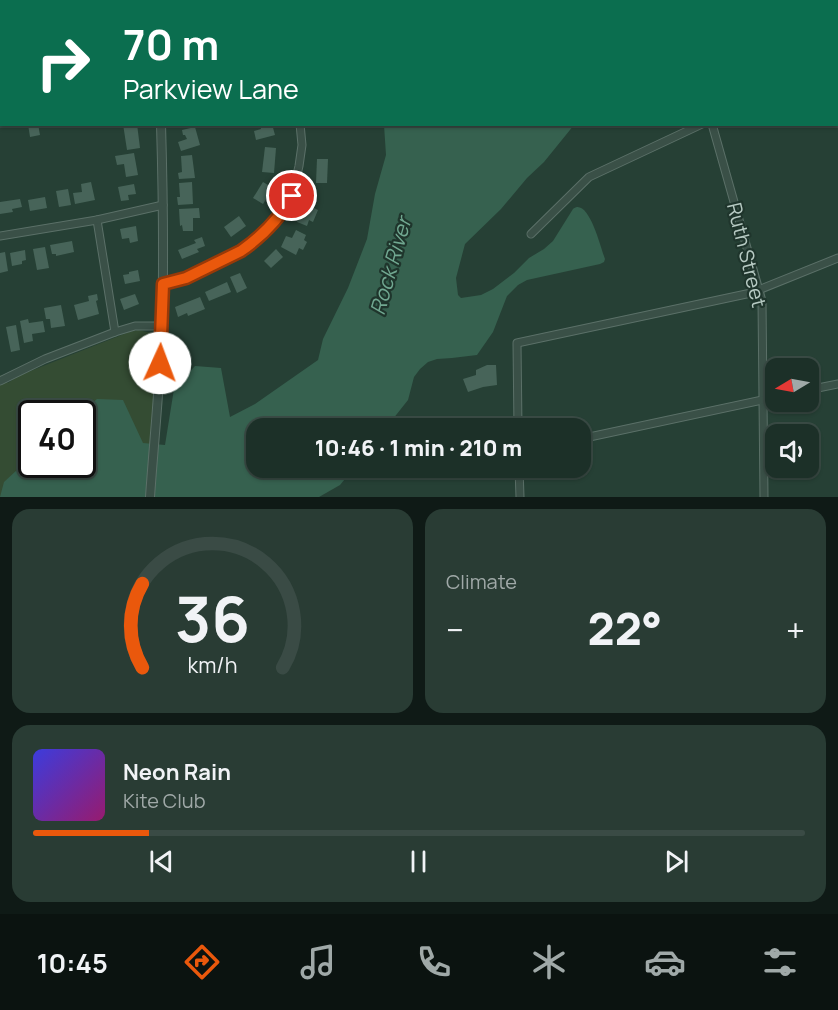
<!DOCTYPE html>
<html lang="en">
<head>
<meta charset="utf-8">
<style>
	:root { --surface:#1c3028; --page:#293c34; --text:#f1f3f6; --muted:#a0a9a8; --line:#3a4b45; --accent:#ea580c }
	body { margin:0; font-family:Manrope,sans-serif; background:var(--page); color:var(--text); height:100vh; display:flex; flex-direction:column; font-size:22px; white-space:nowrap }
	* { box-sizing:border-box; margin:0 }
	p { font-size:20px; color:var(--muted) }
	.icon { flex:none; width:33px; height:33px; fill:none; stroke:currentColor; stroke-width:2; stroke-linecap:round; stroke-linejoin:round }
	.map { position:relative; height:497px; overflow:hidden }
	.sheet { display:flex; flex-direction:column; gap:12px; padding:12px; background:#0f1a16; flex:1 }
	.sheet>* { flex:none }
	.banner { position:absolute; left:0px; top:0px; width:838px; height:126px; box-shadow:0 2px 4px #0004,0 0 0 2px var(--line); background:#0b6e4f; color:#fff; overflow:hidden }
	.needle { width:39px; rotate:260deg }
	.fabs { position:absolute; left:765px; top:358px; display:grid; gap:12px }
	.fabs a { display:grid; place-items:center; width:54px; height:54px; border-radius:12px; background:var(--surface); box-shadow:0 2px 4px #0004,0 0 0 2px var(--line); font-size:30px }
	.speed { position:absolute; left:18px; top:400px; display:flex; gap:12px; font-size:30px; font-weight:700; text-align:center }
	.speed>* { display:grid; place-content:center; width:78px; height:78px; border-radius:50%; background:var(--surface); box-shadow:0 2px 4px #0004,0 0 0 2px var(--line); line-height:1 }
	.speed .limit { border:3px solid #111; border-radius:9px; background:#fff; color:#111 }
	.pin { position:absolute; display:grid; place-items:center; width:51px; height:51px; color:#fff; margin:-26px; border:3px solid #fff; border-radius:50%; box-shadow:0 2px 6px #0007 }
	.me { position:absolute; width:66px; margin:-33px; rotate:2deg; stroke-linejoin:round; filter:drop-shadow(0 0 4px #0008) }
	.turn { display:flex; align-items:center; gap:21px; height:126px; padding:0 24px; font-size:27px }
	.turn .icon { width:78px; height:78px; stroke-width:2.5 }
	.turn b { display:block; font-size:42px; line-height:51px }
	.big { font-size:45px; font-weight:800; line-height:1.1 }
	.sheet .tile { flex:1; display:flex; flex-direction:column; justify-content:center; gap:9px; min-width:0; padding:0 21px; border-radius:18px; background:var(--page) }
	.sheet .dial { align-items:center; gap:0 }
	.dial svg { height:156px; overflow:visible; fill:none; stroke:var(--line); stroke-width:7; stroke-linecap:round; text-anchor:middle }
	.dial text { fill:var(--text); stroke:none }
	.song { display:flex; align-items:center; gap:18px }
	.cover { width:72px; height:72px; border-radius:9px; background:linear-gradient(135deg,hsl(240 70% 55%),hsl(320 70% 35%)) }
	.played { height:6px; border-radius:3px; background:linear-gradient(90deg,var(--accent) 15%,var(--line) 15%) }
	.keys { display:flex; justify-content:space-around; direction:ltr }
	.heat { display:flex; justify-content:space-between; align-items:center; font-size:33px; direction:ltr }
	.sheet .tiles { flex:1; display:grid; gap:12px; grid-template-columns:1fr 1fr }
	.tile:last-child { grid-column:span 2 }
	.trip { position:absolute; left:246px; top:418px; width:345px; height:60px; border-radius:18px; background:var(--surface); box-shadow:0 2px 4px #0004,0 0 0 2px var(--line); font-weight:800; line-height:60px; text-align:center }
	.tabs { display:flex; height:96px; justify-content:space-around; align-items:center; background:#0b1310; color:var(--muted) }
	.tabs .icon { width:42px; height:42px }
	.tabs .selected { color:var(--accent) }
	.tabs b { font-size:27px; color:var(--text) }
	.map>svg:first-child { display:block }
</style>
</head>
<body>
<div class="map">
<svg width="838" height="497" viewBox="0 0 838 497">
	<rect width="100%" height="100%" fill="#264035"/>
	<path fill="#344c33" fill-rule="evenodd" d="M138,330l14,3 6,7 1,6 -12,151h-147v-122l8,8 10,-7 111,-44zM32,414h50v51h-50z"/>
	<path fill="#36614f" d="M384,125h190l-30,37 -17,16 -26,31 -36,35 -9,34 2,17 3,3 20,-3 12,-6 21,-16 15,-15 15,-9 9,-8 20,-32c1,-1 3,-2 4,-2 14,-1 24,42 28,52l-1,3 -4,2 -73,16 -9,5 -11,11 -14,36 -16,23 -25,3 -15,1 -9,3 -8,7 -6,8 -6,23 -23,29h-129v39h98l-14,17 -21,12h-319l4,-15 27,-25 1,8h50v-51h-3l18,-15 26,1 20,43 22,2 9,-56 21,-23 26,2 9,49 25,-13 63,-44 5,-21 25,-51 19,-49 8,-45 11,-39z"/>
	<g fill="#476459">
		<polygon points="28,124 38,124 40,135 30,137"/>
		<polygon points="123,124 137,124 140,148 127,150"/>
		<polygon points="260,124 272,124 275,135 256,140 254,131 261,129"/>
		<polygon points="195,127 200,145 181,151 178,142 187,139 185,135 183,135 182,130"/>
		<polygon points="265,147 276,148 274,173 262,172"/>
		<polygon points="134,153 138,175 126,177 124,164 117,165 115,156"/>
		<polygon points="192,155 195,178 179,179 178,173 182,172 181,156"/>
		<polygon points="317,159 328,159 327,183 316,183"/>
		<polygon points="91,182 95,200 75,204 73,193 82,192 81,184"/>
		<polygon points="192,182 193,204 178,205 177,197 180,197 179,183"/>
		<polygon points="263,182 273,188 263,204 253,198"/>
		<polygon points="134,184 136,194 128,195 129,200 121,201 118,187"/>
		<polygon points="68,189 71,205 59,207 56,191"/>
		<polygon points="45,197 47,208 30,211 28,200"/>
		<polygon points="307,197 317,201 314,208 318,210 313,222 309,220 307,226 297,222"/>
		<polygon points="20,199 22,207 12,209 13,212 0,214 0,202"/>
		<polygon points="199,208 200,218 193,218 193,231 183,231 182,225 180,226 179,209"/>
		<polygon points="239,216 246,226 231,237 224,227"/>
		<polygon points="136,226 138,241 130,243 129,238 122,239 120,229"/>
		<polygon points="296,230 306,235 304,240 307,242 303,250 299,248 296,255 281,247 286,236 292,238"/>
		<polygon points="202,237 205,246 197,249 199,252 182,259 178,250 196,243 194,240"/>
		<polygon points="72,241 74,252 56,256 56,254 52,254 50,245"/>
		<polygon points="45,247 49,268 37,270 33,249"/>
		<polygon points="276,249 283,257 271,268 264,261"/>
		<polygon points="25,250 26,260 22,261 22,264 12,266 10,253"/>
		<polygon points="5,252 8,271 0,273 0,253"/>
		<polygon points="138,270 140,281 125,284 123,275 129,274 129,272"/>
		<polygon points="240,273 247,288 237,293 230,277"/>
		<polygon points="227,282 231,292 209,301 205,292"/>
		<polygon points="97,294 98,300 96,301 99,314 78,320 74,305 89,301 88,296"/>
		<polygon points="135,294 139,304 124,310 120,299"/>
		<polygon points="200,297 205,309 188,316 187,313 178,317 175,307"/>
		<polygon points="61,305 65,326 51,328 50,319 46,319 44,308"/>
		<polygon points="28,319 29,323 43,321 45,332 32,334 33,341 24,343 20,321"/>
		<polygon points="16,325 20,350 11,352 6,327"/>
		<polygon points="487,365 496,365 497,385 483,387 468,392 463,379 476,375 476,370"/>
	</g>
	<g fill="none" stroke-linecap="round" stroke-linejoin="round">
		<g stroke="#5b7068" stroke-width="9">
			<g id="minor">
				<polyline points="60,0 73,1 80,0"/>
				<polyline points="254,2 256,0"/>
				<polyline points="0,93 2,92"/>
				<polyline points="837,96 838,96"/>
				<polyline points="837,117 838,120"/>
				<polyline points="712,124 762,301 764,497"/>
				<polyline points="97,220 115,332"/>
				<polyline points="531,234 589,177 702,124"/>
				<polyline points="0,236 97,220 163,205"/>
				<polyline points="163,284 186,278 241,251 255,241 286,208 292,196 299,166 302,145 300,124"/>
				<polyline points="0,381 45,359 115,332 135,326 162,326"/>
				<polyline points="808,390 838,384"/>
				<polyline points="518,429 517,343 751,293 838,258"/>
				<polyline points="580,439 776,397"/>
				<polyline points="519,468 520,497"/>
			</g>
		</g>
		<g stroke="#5b7068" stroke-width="10">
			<g id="tertiary">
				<polyline points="160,2 160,0"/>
				<path d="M150,497c4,-57 10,-113 12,-170 2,-67 1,-135 -1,-203"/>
			</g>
		</g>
		<use href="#minor" stroke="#3a5047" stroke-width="7"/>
		<use href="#tertiary" stroke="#3a5047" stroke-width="8"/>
	</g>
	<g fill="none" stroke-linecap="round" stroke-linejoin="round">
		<g stroke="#983908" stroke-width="15">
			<path id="route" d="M160,363l3,-79 23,-6 55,-27c20,-14 39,-33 51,-55"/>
		</g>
		<use href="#route" stroke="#ea580c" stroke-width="10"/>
	</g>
	<g text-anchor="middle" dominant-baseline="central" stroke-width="4.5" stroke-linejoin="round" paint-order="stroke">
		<g font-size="20" fill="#b7cac3" stroke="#1f352c">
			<text transform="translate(747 255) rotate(76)">Ruth Street</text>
		</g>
		<g font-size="21" font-style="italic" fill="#71a891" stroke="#1f352c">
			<text transform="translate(390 266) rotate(-74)">Rock River</text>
		</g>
	</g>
</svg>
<div class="fabs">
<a><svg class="needle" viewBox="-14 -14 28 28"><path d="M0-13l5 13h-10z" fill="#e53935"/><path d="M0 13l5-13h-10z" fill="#a0a9a8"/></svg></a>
<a><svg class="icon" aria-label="sound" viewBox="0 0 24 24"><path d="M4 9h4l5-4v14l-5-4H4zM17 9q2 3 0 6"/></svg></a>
</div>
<div class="speed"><div class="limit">40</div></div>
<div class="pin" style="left:292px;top:196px;background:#d93025"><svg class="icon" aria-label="arrive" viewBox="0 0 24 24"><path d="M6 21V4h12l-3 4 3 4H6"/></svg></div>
<svg class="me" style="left:160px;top:363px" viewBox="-20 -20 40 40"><circle r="19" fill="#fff"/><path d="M0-13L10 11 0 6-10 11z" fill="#ea580c"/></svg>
<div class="trip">10:46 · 1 min · 210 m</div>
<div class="banner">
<div class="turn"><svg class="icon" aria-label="right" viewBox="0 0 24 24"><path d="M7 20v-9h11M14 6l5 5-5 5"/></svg><div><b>70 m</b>Parkview Lane</div></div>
</div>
</div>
<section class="sheet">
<div class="tiles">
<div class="tile dial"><svg viewBox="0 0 100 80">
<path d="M14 69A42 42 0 1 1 86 69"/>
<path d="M14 69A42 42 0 0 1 14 26" stroke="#ea580c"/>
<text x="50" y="56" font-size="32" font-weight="700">36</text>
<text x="50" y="72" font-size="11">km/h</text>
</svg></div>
<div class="tile"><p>Climate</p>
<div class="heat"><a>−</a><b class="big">22°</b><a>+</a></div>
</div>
<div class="tile">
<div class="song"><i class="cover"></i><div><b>Neon Rain</b><p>Kite Club</p></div></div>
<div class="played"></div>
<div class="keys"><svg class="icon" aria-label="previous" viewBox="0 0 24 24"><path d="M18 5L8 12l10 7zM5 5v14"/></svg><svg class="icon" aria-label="pause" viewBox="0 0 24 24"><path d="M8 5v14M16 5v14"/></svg><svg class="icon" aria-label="next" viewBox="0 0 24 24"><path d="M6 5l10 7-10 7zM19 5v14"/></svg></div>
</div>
</div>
</section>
<nav class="tabs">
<b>10:45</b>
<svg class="icon selected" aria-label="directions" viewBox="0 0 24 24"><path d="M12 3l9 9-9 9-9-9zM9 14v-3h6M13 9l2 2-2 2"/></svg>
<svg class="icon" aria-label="music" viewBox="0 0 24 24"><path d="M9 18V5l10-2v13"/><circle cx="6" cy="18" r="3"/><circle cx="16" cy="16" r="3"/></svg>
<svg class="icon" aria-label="phone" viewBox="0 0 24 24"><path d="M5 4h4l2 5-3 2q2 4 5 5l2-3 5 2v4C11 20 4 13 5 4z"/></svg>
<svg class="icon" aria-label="climate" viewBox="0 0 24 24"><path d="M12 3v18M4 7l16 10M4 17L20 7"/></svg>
<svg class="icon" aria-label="car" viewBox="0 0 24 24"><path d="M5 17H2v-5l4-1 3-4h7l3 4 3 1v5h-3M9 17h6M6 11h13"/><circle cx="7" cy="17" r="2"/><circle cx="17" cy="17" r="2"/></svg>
<svg class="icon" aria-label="filters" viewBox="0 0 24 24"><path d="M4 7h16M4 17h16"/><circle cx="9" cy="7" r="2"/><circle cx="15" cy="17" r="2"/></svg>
</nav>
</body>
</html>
